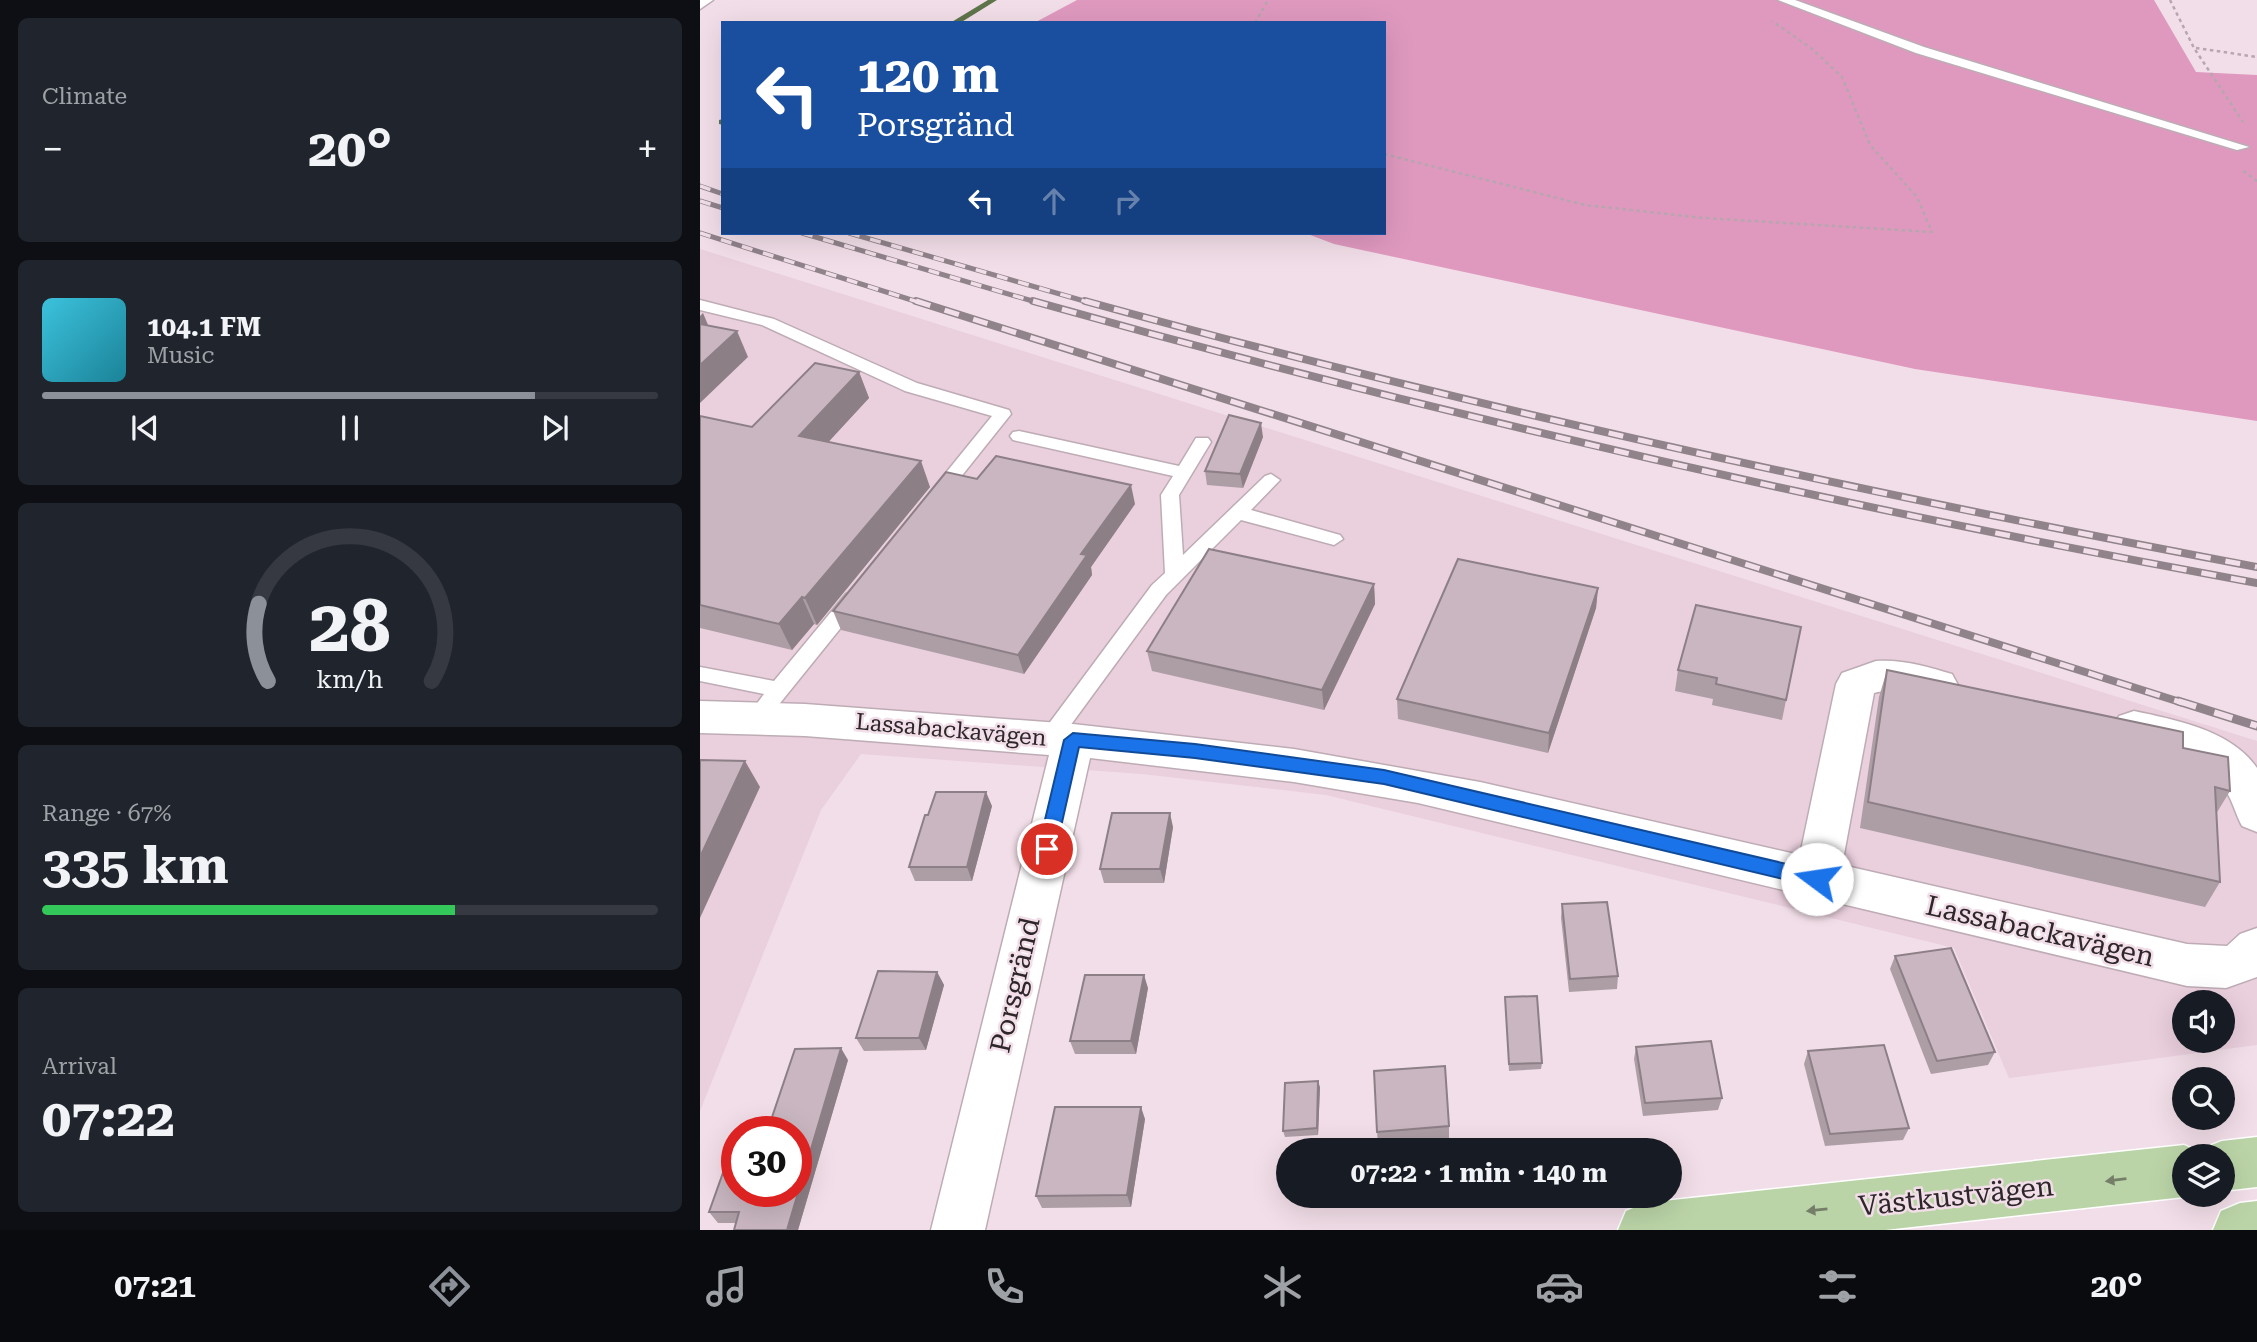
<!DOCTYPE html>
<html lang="en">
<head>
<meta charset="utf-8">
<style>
	:root { --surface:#171b24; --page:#20242c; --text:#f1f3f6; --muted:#9ea1a6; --line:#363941; --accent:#8c9099 }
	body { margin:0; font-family:"Roboto Serif",serif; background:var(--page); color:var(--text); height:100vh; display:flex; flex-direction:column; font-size:26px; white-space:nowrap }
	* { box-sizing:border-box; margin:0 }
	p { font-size:23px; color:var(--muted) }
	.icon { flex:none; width:38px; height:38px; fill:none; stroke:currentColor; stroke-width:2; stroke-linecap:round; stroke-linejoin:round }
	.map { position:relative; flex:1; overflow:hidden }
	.drawer { display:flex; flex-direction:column; gap:18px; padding:18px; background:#0d0f14; width:700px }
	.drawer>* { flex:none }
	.banner { position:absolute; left:21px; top:21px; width:665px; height:214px; border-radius:0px; box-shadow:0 7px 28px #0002; background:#1a4fa0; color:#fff; overflow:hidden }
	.buttons { position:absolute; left:1472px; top:990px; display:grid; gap:14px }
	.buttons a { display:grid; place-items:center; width:63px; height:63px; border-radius:50%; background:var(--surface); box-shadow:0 7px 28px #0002; font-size:35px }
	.speed { position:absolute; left:21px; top:1116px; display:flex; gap:14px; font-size:35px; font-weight:700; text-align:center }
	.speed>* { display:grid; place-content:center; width:91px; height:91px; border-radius:50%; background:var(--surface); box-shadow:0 7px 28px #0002; line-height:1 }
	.speed .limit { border:10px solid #d22; background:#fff; color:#111 }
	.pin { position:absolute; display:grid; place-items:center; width:60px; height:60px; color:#fff; margin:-30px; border:4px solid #fff; border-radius:50%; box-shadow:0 2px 7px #0007 }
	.me { position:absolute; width:77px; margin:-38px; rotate:284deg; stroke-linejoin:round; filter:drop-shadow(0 0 5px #0008) }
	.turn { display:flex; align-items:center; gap:24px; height:147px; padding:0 21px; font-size:32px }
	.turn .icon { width:91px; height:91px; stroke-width:2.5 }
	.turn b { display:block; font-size:49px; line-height:60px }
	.lanes { display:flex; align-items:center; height:66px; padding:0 21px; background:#0003; justify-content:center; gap:35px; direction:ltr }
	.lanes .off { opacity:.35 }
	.big { font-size:52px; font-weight:700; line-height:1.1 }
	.drawer .tile { flex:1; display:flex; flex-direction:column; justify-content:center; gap:10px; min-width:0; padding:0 24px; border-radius:10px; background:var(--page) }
	.drawer .dial { align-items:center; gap:0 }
	.dial svg { height:182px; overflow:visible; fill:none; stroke:var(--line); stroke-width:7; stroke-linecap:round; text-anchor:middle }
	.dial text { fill:var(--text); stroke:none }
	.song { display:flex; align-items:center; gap:21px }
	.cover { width:84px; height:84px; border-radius:10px; background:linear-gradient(135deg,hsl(190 70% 55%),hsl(190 70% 35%)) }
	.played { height:7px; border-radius:4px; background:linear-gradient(90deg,var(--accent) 80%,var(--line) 80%) }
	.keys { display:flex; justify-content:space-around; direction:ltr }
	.heat { display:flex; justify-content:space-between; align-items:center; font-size:38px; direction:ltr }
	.charge { height:10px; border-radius:5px; background:linear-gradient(90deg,#34c759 67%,var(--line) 0) }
	.trip { position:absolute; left:576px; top:1138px; width:406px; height:70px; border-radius:35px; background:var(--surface); box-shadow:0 7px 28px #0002; font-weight:700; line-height:70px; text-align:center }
	.tabs { display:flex; height:112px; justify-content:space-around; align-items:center; background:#090b0e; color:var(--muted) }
	.tabs .icon { width:49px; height:49px }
	.tabs .on { color:var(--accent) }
	.tabs b { font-size:32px; color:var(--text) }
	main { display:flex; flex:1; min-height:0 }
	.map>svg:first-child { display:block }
</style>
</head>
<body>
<main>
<section class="drawer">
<div class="tile"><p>Climate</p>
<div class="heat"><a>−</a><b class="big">20°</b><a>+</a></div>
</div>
<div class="tile">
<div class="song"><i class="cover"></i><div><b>104.1 FM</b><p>Music</p></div></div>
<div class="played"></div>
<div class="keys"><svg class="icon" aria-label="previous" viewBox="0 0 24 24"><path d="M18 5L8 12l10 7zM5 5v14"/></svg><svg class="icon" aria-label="pause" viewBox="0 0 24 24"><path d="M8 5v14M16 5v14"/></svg><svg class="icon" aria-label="next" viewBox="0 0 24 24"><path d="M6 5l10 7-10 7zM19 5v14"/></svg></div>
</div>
<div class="tile dial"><svg viewBox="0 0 100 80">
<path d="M14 69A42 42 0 1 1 86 69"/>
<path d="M14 69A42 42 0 0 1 10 35" stroke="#8c9099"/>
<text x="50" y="56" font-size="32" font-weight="700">28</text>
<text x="50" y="72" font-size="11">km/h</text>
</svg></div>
<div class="tile"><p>Range · 67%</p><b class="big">335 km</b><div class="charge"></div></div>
<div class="tile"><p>Arrival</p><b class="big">07:22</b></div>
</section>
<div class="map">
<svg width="1557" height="1230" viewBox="0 0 1557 1230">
	<rect width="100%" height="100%" fill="#f2dee8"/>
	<path fill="#eacfdd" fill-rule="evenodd" d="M0,249l1557,492v304l-248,33 -55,-130 -628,-153 -184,-21 -281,-20 -40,56 -121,301zM1484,1003h38v38h-38z"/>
	<polygon fill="#df99bf" points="377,0 1454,0 1496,72 1557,75 1557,421 1215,369 634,244 605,233 684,233 684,23 334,23"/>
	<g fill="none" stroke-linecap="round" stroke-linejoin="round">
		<g fill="#5e744a" fill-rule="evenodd">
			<polygon points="288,0 297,0 260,23 250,23"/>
			<polygon points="23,119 23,125 19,124 19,120"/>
		</g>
		<g stroke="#beacb5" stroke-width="3">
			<g id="service">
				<polygon points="0,0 13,0 0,9"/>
				<polygon points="1078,0 1095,0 1224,47 1549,147 1537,150 1216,53"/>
				<polygon points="0,300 74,319 217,383 309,410 311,414 244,498 232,498 229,494 232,490 292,416 205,391 62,325 0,310"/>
				<polygon points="319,431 479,466 496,438 508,438 511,442 479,495 483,555 565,476 571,474 580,480 551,510 640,535 643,539 634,545 541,520 466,595 356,745 342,745 339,739 342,733 452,585 465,573 461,495 473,476 313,440 310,436 313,432"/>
				<polygon points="153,592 160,594 163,599 160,604 64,723 50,723 47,717 64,694 0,681 0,667 74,681 146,594"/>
			</g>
		</g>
		<g stroke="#beacb5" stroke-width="3">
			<g id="minor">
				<path d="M1176,661c26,-2 52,6 76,13l6,11 -6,11c-26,8 -51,-11 -78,-3l-32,172 345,79 40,2 13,-12 17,-6v49l-31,11 -39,-2 -769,-183 -124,-21 -204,-24 -105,472h-54l118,-475 -244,-19 -105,-3v-32l105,3 268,20 221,25 186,33 320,73 36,-171 6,-11z"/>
				<path d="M1434,711c42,9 97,19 123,57v64l-15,-6c-6,-11 -9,-24 -16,-35 -21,-37 -70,-41 -107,-53l-6,-11 6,-11z"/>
			</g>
		</g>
		<g stroke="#fff" stroke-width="3">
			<g id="primary">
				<polygon points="1557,1137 1557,1187 1522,1191 1522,1157 1484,1157 1484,1195 1487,1195 1484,1197 1185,1230 918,1230 926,1211 945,1203 1484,1145 1502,1153 1504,1148 1522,1141"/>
				<polygon points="1557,1201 1557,1230 1513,1230 1521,1211 1540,1203"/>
			</g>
		</g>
		<g stroke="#b6a6ae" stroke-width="2.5" stroke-dasharray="3.5 3.5" stroke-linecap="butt">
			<polyline points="1470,0 1494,48 1543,122"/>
			<polyline points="555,23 568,0"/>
			<polyline points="1496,48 1557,57"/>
			<polyline points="684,154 885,205 1004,218 1232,232 1217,197 1170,145 1142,77 1111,48 1072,21"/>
			<polyline points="1543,171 1557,181"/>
		</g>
		<use href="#service" fill="#fff" fill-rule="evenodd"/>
		<use href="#minor" fill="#fff" fill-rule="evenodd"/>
		<use href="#primary" fill="#bbd4a7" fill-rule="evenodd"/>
		<g stroke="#908389" stroke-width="5">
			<g id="rail-far2">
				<polyline points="0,186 23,194"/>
				<polyline points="0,201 23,208"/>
				<polyline points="0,233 221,303"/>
				<polyline points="102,233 339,303"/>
				<polyline points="149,233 391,303"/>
			</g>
		</g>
		<g stroke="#908389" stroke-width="8">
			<g id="rail-far1">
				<polyline points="216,301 1483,703"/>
				<path d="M333,301c404,114 811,207 1224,282"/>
				<path d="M385,301c386,107 778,192 1172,266"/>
			</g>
		</g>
		<g stroke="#908389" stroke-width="9">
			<polyline id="rail" points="1478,701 1557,726"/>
		</g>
		<use href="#rail-far2" stroke="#f2dee8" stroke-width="3.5" stroke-dasharray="11" stroke-linecap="butt"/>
		<use href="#rail-far1" stroke="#f2dee8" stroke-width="5" stroke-dasharray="15" stroke-linecap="butt"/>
		<use href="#rail" stroke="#f2dee8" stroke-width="6" stroke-dasharray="19" stroke-linecap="butt"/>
	</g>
	<g fill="#ad9da5">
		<polygon points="159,372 169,398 128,442 230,487 117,625 114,624 92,650 0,628 0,416 52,427"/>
		<polygon points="563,437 543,488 507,485 505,471"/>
		<polygon points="277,479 435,504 391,567 392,575 324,674 141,630 133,611"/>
		<polygon points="674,584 675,604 624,710 452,671 447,651"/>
		<polygon points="898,588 896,608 848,753 698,719 697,699"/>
		<polygon points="1101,627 1082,720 1012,705 1013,699 975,691 978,670"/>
		<polygon points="1187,670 1483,748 1530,791 1516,814 1520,882 1505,907 1160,828 1179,697"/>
		<polygon points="292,806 272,881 215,881 209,867 228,815"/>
		<polygon points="473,827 464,883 404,883 400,869"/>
		<polygon points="862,904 918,976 917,989 869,992 861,918"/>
		<polygon points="1195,956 1295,1052 1288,1065 1231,1074 1190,969"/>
		<polygon points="237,972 244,985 226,1050 164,1051 156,1038"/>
		<polygon points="448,988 436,1054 375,1054 370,1041"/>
		<polygon points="805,997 842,1063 841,1069 809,1071"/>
		<polygon points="936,1047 1022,1098 1018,1110 943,1116 934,1059"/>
		<polygon points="1108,1051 1209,1128 1203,1140 1125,1146 1104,1064"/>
		<polygon points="148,1060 98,1230 34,1230 36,1223 18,1223 9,1212 37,1192"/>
		<polygon points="620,1087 618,1135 585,1137 583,1131"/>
		<polygon points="445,1119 431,1207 342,1208 336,1196"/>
		<polygon points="749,1126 749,1139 678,1144 677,1132"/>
	</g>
	<g fill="#8d7f86">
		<polygon points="3,313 14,339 0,340 0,316"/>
		<polygon points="37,331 48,357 0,403 0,365"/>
		<polygon points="159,372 169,398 110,462 99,436"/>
		<polygon points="561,423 563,437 543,488 540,474"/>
		<polygon points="221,461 230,487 117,625 105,598"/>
		<polygon points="431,485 435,504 391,567 392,575 324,674 318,655 381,554"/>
		<polygon points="674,584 675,604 624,710 622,690"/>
		<polygon points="898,588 896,608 848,753 849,733"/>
		<polygon points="102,597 114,624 92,650 79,624"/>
		<polygon points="45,761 60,787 0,918 0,857"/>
		<polygon points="286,792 292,806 272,881 267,867"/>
		<polygon points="470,813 473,827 464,883 460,869"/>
		<polygon points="237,972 244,985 226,1050 219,1038"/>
		<polygon points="444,975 448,988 436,1054 431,1041"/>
		<polygon points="141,1048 148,1060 98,1230 87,1230"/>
		<polygon points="618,1081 620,1087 618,1135 617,1128"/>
		<polygon points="441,1107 445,1119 431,1207 427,1195"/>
	</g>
	<g fill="#c9b6c0" stroke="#8d7f86" stroke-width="2">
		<polygon points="0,324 37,331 0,365"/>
		<polygon points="115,363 159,372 99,436 221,461 105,598 102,597 79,624 0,605 0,416 52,427"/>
		<polygon points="529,415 561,423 540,474 505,471"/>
		<polygon points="296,456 431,485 381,554 387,555 318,655 133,611 246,472 277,479"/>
		<polygon points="509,549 674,584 622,690 447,651"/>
		<polygon points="758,559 898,588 849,733 697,699"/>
		<polygon points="996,605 1101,627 1086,700 1016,684 1017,678 978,670"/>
		<polygon points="1187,670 1483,732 1483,748 1528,757 1530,791 1515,787 1520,882 1168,802"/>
		<polygon points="0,760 45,761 0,857"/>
		<polygon points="236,792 286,792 267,867 209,867 225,815 228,815"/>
		<polygon points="412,813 470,813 460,869 400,869"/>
		<polygon points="907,902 918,976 870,979 862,904"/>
		<polygon points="1251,948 1295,1052 1237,1061 1195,956"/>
		<polygon points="178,971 237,972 219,1038 156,1038"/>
		<polygon points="385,975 444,975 431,1041 370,1041"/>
		<polygon points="837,996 842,1063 809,1064 805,997"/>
		<polygon points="1011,1041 1022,1098 945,1103 936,1047"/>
		<polygon points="1184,1045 1209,1128 1130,1134 1108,1051"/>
		<polygon points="141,1048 87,1230 34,1230 39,1212 9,1212 34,1142 37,1142 37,1192 96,1192 96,1132 67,1132 95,1049"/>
		<polygon points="745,1066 749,1126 677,1132 674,1071"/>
		<polygon points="618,1081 617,1128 583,1131 585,1083"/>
		<polygon points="355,1107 441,1107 427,1195 336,1196"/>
	</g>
	<defs><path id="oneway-solid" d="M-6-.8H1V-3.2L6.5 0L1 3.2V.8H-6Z" transform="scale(1.75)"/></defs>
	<g fill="#747e68">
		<use href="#oneway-solid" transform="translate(1416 1180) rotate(173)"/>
		<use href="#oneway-solid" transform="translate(1117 1210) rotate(174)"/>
	</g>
	<polygon fill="#1a73e8" stroke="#114b97" stroke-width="2" points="373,733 495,744 684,770 1117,871 1124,874 1127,879 1124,885 1117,887 684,784 495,758 379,747 356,849 347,856 338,849 364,740"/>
	<g text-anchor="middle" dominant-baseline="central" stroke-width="5" stroke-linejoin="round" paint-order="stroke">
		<g font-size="23" fill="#2e272a" stroke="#f2dee8">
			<text transform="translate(251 730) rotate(5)">Lassabackavägen</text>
		</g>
		<g font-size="28" fill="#2e272a" stroke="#f2dee8">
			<text transform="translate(1340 931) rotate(13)">Lassabackavägen</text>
			<text transform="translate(315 985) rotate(-77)">Porsgränd</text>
			<text transform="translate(1256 1196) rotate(-6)">Västkustvägen</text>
		</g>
	</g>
</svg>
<div class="buttons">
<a><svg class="icon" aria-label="sound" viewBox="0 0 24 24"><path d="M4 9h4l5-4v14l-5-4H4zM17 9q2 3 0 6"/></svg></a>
<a><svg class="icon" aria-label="search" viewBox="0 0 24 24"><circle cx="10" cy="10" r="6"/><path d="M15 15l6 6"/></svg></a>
<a><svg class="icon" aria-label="layers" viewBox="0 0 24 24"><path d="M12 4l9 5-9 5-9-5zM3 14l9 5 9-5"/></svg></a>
</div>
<div class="speed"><div class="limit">30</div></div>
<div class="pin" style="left:347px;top:849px;background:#d93025"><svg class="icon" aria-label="arrive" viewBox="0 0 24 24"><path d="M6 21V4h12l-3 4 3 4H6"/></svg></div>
<svg class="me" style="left:1117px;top:879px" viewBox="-20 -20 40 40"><circle r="19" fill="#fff"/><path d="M0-13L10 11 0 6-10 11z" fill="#1a73e8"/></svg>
<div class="trip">07:22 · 1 min · 140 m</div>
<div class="banner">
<div class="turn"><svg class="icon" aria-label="left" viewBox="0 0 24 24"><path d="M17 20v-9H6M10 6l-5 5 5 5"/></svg><div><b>120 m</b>Porsgränd</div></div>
<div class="lanes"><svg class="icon" aria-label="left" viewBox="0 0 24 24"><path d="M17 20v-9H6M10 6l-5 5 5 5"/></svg><svg class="icon off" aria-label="ahead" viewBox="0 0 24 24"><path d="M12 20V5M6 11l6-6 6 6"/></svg><svg class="icon off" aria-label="right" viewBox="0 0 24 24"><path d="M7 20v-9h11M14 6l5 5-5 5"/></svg></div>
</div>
</div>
</main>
<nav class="tabs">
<b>07:21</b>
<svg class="icon on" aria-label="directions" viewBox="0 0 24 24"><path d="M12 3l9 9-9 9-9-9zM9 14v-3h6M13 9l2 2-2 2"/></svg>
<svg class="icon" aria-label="music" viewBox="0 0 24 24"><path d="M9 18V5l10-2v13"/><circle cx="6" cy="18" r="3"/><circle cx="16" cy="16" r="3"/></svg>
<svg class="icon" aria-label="phone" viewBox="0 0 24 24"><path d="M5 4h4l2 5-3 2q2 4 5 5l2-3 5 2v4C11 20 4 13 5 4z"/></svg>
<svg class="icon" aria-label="climate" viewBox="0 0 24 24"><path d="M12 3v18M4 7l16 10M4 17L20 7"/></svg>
<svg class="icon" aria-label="car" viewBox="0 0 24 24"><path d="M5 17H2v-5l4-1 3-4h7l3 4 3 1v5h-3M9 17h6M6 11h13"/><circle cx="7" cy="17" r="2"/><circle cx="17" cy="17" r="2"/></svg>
<svg class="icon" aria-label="filters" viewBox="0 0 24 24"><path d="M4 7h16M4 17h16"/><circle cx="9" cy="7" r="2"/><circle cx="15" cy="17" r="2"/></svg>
<b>20°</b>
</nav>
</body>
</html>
